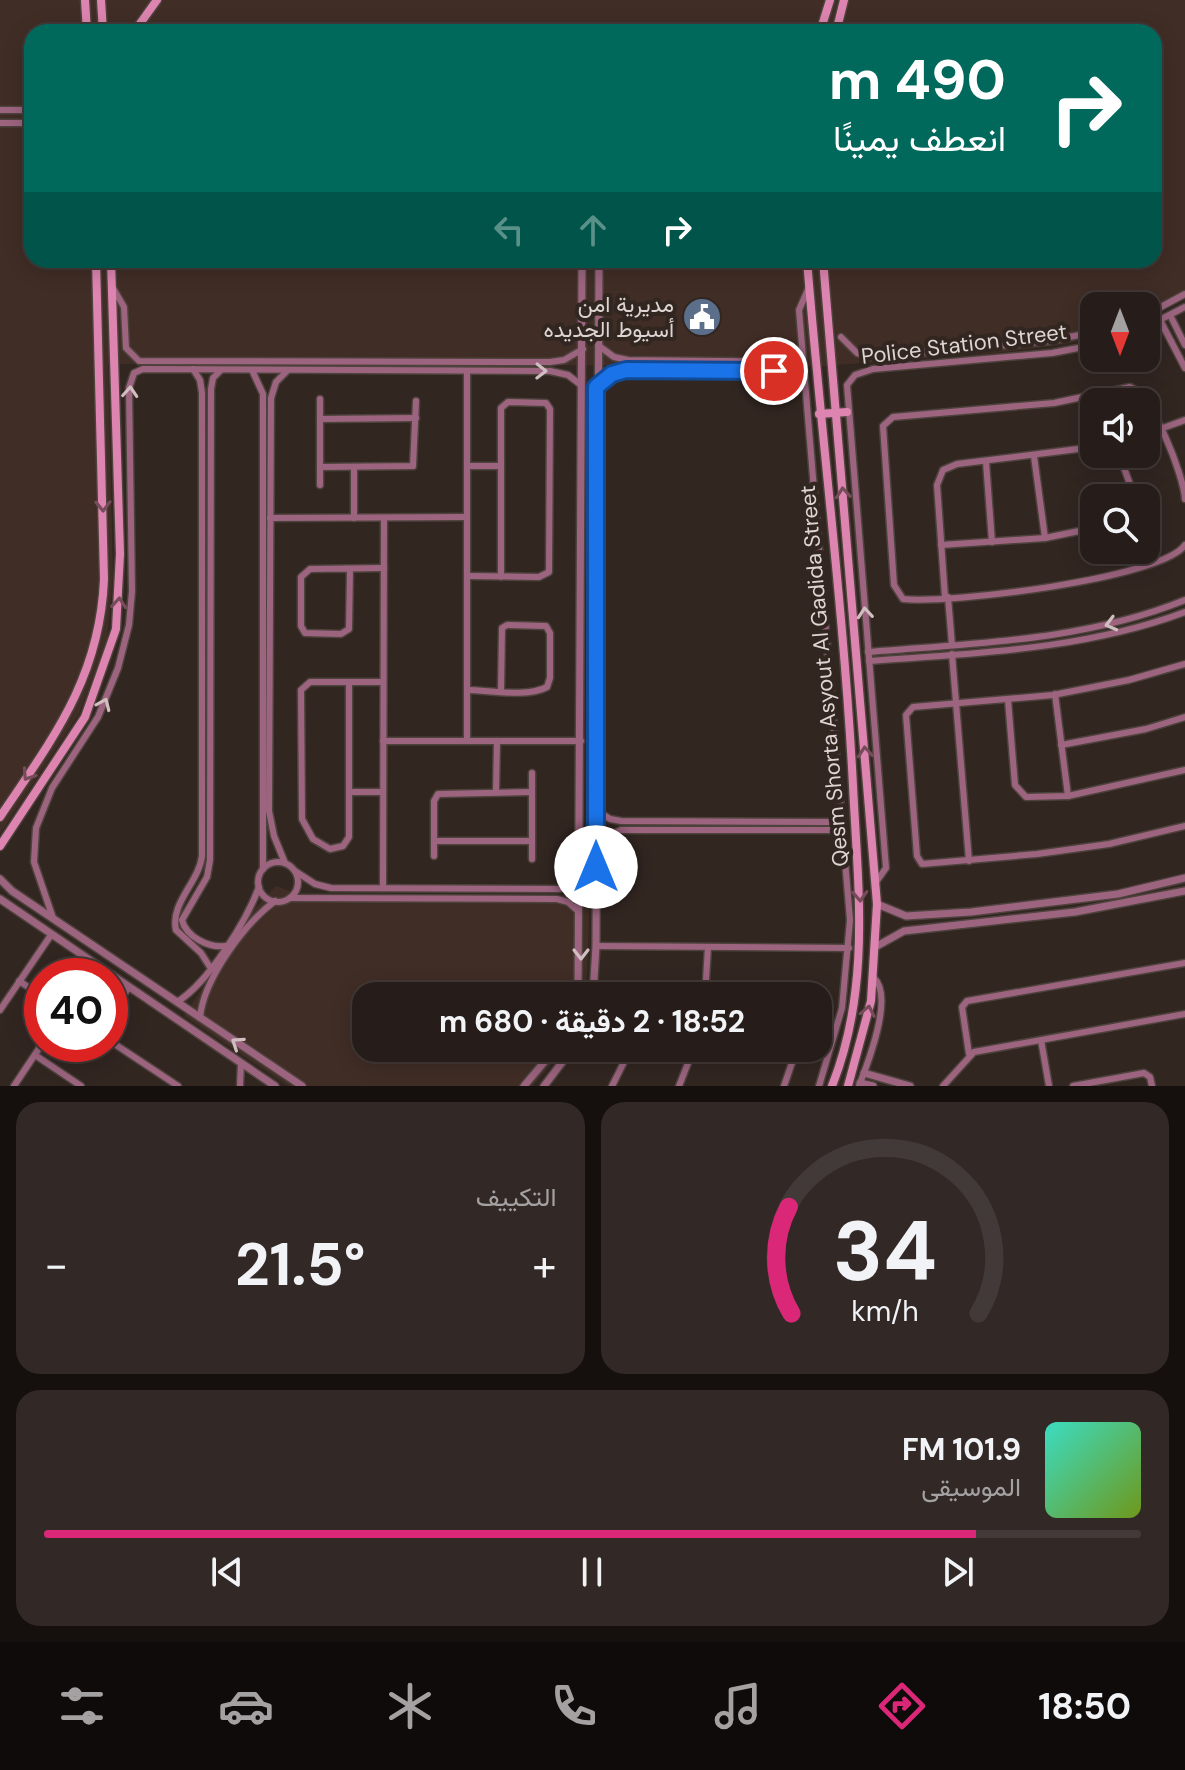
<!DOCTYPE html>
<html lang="ar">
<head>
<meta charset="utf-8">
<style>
	:root { --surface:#261c19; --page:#322926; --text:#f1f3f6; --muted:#a4a1a2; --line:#423a38; --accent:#db2777 }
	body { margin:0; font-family:"DM Sans",Vazirmatn,sans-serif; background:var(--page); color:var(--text); direction:rtl; height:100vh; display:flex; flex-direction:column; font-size:30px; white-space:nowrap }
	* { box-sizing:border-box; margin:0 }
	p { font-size:26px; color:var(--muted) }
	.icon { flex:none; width:44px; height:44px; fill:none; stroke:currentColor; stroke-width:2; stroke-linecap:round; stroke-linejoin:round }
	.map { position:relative; height:1086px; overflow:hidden; direction:ltr }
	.panel { display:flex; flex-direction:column; gap:16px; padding:16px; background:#150f0e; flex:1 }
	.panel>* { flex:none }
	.banner { position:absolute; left:24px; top:24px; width:1138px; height:244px; border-radius:24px; box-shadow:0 4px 20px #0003,0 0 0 2px var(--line); direction:rtl; background:#00695c; color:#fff; overflow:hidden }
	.needle { width:52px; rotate:180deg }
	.tools { position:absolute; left:1080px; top:292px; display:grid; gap:16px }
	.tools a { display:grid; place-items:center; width:80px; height:80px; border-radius:16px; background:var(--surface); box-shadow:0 4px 20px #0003,0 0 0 2px var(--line); font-size:40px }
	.speed { position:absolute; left:24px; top:958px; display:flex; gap:16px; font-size:40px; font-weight:700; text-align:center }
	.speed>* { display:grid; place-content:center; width:104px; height:104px; border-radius:50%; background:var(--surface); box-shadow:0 4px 20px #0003,0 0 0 2px var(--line); line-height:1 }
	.speed .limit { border:12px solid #d22; background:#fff; color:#111 }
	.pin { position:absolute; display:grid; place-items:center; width:68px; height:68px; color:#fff; margin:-34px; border:4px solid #fff; border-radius:50%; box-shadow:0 2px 8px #0007 }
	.me { position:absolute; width:88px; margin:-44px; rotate:0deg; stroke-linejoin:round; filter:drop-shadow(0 0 6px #0008) }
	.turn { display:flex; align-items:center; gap:28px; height:168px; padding:0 24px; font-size:36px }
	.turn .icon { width:104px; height:104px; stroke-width:2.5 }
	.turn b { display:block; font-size:56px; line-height:68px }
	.lanes { display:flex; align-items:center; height:76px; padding:0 24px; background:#0003; justify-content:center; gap:40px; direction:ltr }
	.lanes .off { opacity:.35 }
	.big { font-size:60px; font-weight:700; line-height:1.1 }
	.panel .card { flex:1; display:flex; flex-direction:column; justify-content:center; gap:12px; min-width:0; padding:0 28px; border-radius:24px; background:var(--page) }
	.panel .dial { align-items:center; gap:0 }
	.dial svg { height:208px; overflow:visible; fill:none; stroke:var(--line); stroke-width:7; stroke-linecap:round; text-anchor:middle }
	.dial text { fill:var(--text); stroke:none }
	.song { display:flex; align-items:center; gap:24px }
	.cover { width:96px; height:96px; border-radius:12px; background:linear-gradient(135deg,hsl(170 70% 55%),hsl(80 70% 35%)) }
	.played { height:8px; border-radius:4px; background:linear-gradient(90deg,var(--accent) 85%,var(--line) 85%) }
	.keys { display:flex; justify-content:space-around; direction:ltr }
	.heat { display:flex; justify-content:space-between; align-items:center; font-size:44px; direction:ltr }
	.panel .tiles { flex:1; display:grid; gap:16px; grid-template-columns:1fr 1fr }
	.card:last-child { grid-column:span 2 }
	.trip { position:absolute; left:352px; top:982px; width:480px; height:80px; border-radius:24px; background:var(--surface); box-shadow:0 4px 20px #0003,0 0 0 2px var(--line); font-weight:700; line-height:80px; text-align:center; direction:rtl }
	.dock { display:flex; height:128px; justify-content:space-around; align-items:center; background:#0f0b0a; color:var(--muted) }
	.dock .icon { width:56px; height:56px }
	.dock .selected { color:var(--accent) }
	.dock b { font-size:36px; color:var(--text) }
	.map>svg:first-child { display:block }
</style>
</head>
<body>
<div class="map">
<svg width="1185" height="1086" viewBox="0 0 1185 1086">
	<rect width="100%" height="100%" fill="#322621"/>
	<g fill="#402d26" fill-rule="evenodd">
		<path d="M0,0h1185v299l-39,20v-13h-52v31l-23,6 -67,9 -180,14 -716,-2 5,213 -6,63 -28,74 -79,120zM32,32h1122v228h-1122z"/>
		<polygon points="276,886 297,894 590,895 586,996 366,996 366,1048 565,1048 533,1086 288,1086 184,1016 256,907"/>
	</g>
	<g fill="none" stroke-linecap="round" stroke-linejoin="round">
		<g stroke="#4e423d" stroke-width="9">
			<g id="minor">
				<polyline points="0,110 32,110"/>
				<polyline points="0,123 32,123"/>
				<polyline points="809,287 799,310 850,920 842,1008 819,1086"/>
				<polyline points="113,288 124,307 126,348 139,361 550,362 564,360 583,349"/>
				<polyline points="1146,315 1185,294"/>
				<polyline points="1170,315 1185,345"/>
				<polyline points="1160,320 1185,368"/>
				<polyline points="1146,327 1185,307"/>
				<polyline points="841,337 857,353 872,357 1050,341 1094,332"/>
				<polyline points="599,346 614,357 628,360 803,362"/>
				<path d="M193,369l7,11 2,13v463c-3,26 -32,47 -26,74l25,23 9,14"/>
				<path d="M221,370l-8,8 -2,11 -1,471 -3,17 -25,43c4,17 27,28 43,26"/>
				<polyline points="252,370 263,394 263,869"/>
				<polyline points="598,385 612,374 626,370 804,371"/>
				<polyline points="320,419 416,418"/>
				<polyline points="1146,434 1185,420"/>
				<polyline points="1119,454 1135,498"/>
				<polyline points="1034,456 1045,538"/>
				<polyline points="986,462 992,542"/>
				<polyline points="467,466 501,466"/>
				<polyline points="320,467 413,466 416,401"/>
				<polyline points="354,467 354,518"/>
				<polyline points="320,485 320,399"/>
				<path d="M1185,499c-1,-23 -33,-105 -55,-112l-76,16 -161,14 -10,9 11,159 9,14c45,5 258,-20 282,-54"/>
				<polyline points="270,518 467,517"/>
				<polyline points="941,545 1045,538 1094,528"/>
				<polyline points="350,569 349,629 341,634 305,633 301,626 301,577 310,569 384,568"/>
				<polyline points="467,576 539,577 549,572 550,409 546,403 508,402 501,408 501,577"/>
				<polyline points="945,597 937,485 943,470 957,464 1094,447"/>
				<polyline points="948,597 952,645"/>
				<path d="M868,652c108,-9 216,-11 317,-52"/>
				<polyline points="952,654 969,861"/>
				<path d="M869,661c107,-8 214,-11 316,-49"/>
				<polyline points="1185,664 1129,680 1053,695 913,707 906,715 917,856 922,864 1037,854 1109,844 1185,826"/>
				<polyline points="349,682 349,837 343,846 330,849 313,839 302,819 301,690 310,682 383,682"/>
				<path d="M467,690c22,0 60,8 80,-3l3,-9v-45l-4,-7 -39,-1 -5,3 -1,62"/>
				<polyline points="1055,694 1068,796"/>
				<polyline points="1008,700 1015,785 1026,797 1068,796 1185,770"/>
				<polyline points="383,741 581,741"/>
				<polyline points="467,741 467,371"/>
				<polyline points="1061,745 1146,729 1185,717"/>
				<polyline points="496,791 497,741"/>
				<polyline points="349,792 383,792"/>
				<polyline points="596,810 610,819 621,821 830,822 843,818"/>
				<polyline points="434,841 532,841"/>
				<polyline points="596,841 621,830 830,830 844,833"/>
				<polyline points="434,856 434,801 438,794 532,792"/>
				<polyline points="532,859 532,773"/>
				<circle cx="278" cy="882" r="20"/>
				<polyline points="285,863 274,836 269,811 271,398 276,382 287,371"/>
				<polyline points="295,871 315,884 331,888 559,889 581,877"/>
				<polyline points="876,882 886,868 847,385 855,375 873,369 1052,353 1094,345"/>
				<polyline points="383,888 384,518"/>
				<polyline points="290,898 557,899 568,902 578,911"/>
				<polyline points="53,918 34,862 36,828 52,788 98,717 118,668 129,625 132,591 129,388 134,373 143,369 550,371 568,375 581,385"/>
				<polyline points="596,946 849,948"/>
				<polyline points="19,981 42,996"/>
				<polyline points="705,996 708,947"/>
				<path d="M177,1002c31,-19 69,-80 82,-115"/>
				<polyline points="0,1010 51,935"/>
				<polyline points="110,1015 129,987"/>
				<path d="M200,1018c3,-38 44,-94 75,-117"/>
				<polyline points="1041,1040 1049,1086"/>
				<polyline points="110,1041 178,1086"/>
				<polyline points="969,1054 962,1007 967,1001 1185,963"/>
				<polyline points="35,1055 81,1086"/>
				<polyline points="14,1086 42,1044"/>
				<polyline points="240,1086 241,1063"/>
				<polyline points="612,1086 631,1048"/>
				<polyline points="679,1086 694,1048"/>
				<polyline points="784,1086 797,1048"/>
				<path d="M859,1086c9,-23 35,-90 15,-108"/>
				<polyline points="943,1086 974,1052 1185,1014"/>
				<polyline points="1073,1086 1144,1073 1150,1077 1152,1086"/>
			</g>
		</g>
		<g stroke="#4e423d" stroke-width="10">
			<g id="tertiary">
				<polyline points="0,879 12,891 302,1086"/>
				<polyline points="0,899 275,1086"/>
				<polyline points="877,904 906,916 971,912 1118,894 1185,878"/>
				<polyline points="877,946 904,931 1075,912 1185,891"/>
				<polyline points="578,996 582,260"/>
				<polyline points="593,996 596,946 599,260"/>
				<polyline points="864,1073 910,1086"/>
				<polyline points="860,1083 873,1086"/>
				<polyline points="524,1086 556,1048"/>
				<polyline points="544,1086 573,1048"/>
			</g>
		</g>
		<g stroke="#4e423d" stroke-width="11">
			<g id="secondary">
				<polyline points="85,0 87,32"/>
				<polyline points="101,0 103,32"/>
				<polyline points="134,32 157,0"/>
				<polyline points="820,32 830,0"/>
				<polyline points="836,32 844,0"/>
				<path d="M807,260c14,175 37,351 46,526 5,102 18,202 -21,300"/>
				<polyline points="823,260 877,904 871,1001 848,1086"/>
				<polyline points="819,414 847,412"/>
				<path d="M0,817c53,-79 100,-139 104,-238l-8,-319"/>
				<polyline points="0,846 85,717 116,629 120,554 111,260"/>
			</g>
		</g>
		<use href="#minor" stroke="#9c647f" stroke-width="6"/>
		<use href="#tertiary" stroke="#9c647f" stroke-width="7"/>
		<use href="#secondary" stroke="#dd85b0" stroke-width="8"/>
	</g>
	<defs><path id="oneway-chevron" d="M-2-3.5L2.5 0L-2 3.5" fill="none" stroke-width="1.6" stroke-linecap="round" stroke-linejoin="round" transform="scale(2)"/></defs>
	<g stroke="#d1bec1">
		<use href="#oneway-chevron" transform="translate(541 371) rotate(1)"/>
		<use href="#oneway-chevron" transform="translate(130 392) rotate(-86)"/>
		<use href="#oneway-chevron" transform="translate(865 613) rotate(-95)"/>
		<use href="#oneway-chevron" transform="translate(1111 624) rotate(165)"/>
		<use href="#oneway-chevron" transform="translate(104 704) rotate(-66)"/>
		<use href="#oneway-chevron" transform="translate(581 954) rotate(90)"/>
		<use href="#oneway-chevron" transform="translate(237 1043) rotate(-146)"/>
	</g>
	<g stroke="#764c5a">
		<use href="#oneway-chevron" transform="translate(843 493) rotate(-95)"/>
		<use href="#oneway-chevron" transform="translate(103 506) rotate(89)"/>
		<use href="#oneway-chevron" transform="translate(119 603) rotate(-85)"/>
		<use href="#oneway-chevron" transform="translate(865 752) rotate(-95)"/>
		<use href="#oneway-chevron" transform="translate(28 775) rotate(124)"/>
		<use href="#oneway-chevron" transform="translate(860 896) rotate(87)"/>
		<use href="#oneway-chevron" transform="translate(868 1011) rotate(-79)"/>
	</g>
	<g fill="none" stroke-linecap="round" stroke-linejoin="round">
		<g stroke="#114b97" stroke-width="20">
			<polyline id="route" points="596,867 596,387 612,374 626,370 774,371"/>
		</g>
		<use href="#route" stroke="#1a73e8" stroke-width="14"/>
	</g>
	<defs>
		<g id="civic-disc" transform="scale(2)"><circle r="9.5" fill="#5c6f8a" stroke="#322621"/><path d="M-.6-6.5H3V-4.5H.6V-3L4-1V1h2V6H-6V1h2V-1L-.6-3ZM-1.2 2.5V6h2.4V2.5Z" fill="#fff"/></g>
	</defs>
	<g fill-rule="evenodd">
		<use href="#civic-disc" x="702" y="317"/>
	</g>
	<g text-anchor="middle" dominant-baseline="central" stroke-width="8" stroke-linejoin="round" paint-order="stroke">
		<g font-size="22" fill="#ded5d2" stroke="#322621" text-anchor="end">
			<text x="674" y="304">مديرية امن<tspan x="674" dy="25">أسيوط الجديده</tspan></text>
		</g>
		<g font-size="22" fill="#ded5d2" stroke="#322621">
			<text transform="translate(964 344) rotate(-7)">Police Station Street</text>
			<text transform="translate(824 676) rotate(-95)">Qesm Shorta Asyout Al Gadida Street</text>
		</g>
	</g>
</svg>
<div class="tools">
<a><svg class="needle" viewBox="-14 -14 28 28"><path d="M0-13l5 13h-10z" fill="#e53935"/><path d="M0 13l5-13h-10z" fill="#a4a1a2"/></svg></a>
<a><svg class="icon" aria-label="sound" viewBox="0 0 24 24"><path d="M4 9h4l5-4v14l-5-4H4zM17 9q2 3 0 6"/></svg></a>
<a><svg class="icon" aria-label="search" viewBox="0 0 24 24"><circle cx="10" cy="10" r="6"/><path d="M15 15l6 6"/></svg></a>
</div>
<div class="speed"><div class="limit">40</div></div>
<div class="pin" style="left:774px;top:371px;background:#d93025"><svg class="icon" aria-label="arrive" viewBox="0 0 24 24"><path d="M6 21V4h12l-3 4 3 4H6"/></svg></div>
<svg class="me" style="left:596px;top:867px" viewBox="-20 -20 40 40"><circle r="19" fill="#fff"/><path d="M0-13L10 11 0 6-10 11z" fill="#1a73e8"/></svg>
<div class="trip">18:52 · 2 دقيقة · 680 m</div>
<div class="banner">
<div class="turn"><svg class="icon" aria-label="right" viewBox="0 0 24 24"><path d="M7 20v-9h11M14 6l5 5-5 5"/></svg><div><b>490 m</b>انعطف يمينًا</div></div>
<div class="lanes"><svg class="icon off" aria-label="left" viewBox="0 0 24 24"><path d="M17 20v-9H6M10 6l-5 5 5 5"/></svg><svg class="icon off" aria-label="ahead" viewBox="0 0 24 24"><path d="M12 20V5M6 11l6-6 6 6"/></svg><svg class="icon" aria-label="right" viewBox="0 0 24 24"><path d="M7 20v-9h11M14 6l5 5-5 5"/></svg></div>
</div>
</div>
<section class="panel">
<div class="tiles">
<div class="card dial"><svg viewBox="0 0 100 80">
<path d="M14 69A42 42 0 1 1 86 69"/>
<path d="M14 69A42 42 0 0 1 13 28" stroke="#db2777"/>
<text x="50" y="56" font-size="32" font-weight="700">34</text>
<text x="50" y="72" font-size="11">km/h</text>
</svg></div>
<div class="card"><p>التكييف</p>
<div class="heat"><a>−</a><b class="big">21.5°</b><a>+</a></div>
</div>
<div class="card">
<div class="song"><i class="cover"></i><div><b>101.9 FM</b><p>الموسيقى</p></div></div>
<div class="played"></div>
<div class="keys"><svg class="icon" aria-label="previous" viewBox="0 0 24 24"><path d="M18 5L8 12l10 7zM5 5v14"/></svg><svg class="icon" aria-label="pause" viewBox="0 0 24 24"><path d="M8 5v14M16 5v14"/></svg><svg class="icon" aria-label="next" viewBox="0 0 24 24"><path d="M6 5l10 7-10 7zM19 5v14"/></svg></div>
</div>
</div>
</section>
<nav class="dock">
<b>18:50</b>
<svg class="icon selected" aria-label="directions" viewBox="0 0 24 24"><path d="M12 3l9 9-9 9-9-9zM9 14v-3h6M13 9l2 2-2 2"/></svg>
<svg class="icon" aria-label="music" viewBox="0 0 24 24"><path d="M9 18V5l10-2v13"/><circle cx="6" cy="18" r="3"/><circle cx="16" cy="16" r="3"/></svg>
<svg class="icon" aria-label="phone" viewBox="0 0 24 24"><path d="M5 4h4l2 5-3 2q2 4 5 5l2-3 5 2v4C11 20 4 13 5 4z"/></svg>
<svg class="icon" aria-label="climate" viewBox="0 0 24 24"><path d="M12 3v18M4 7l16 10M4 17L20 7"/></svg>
<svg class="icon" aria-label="car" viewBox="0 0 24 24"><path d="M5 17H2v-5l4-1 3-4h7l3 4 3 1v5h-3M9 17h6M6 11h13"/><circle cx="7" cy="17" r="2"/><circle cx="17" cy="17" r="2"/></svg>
<svg class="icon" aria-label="filters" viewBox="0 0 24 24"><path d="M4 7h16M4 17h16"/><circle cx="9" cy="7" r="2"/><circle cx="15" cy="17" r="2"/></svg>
</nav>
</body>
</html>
